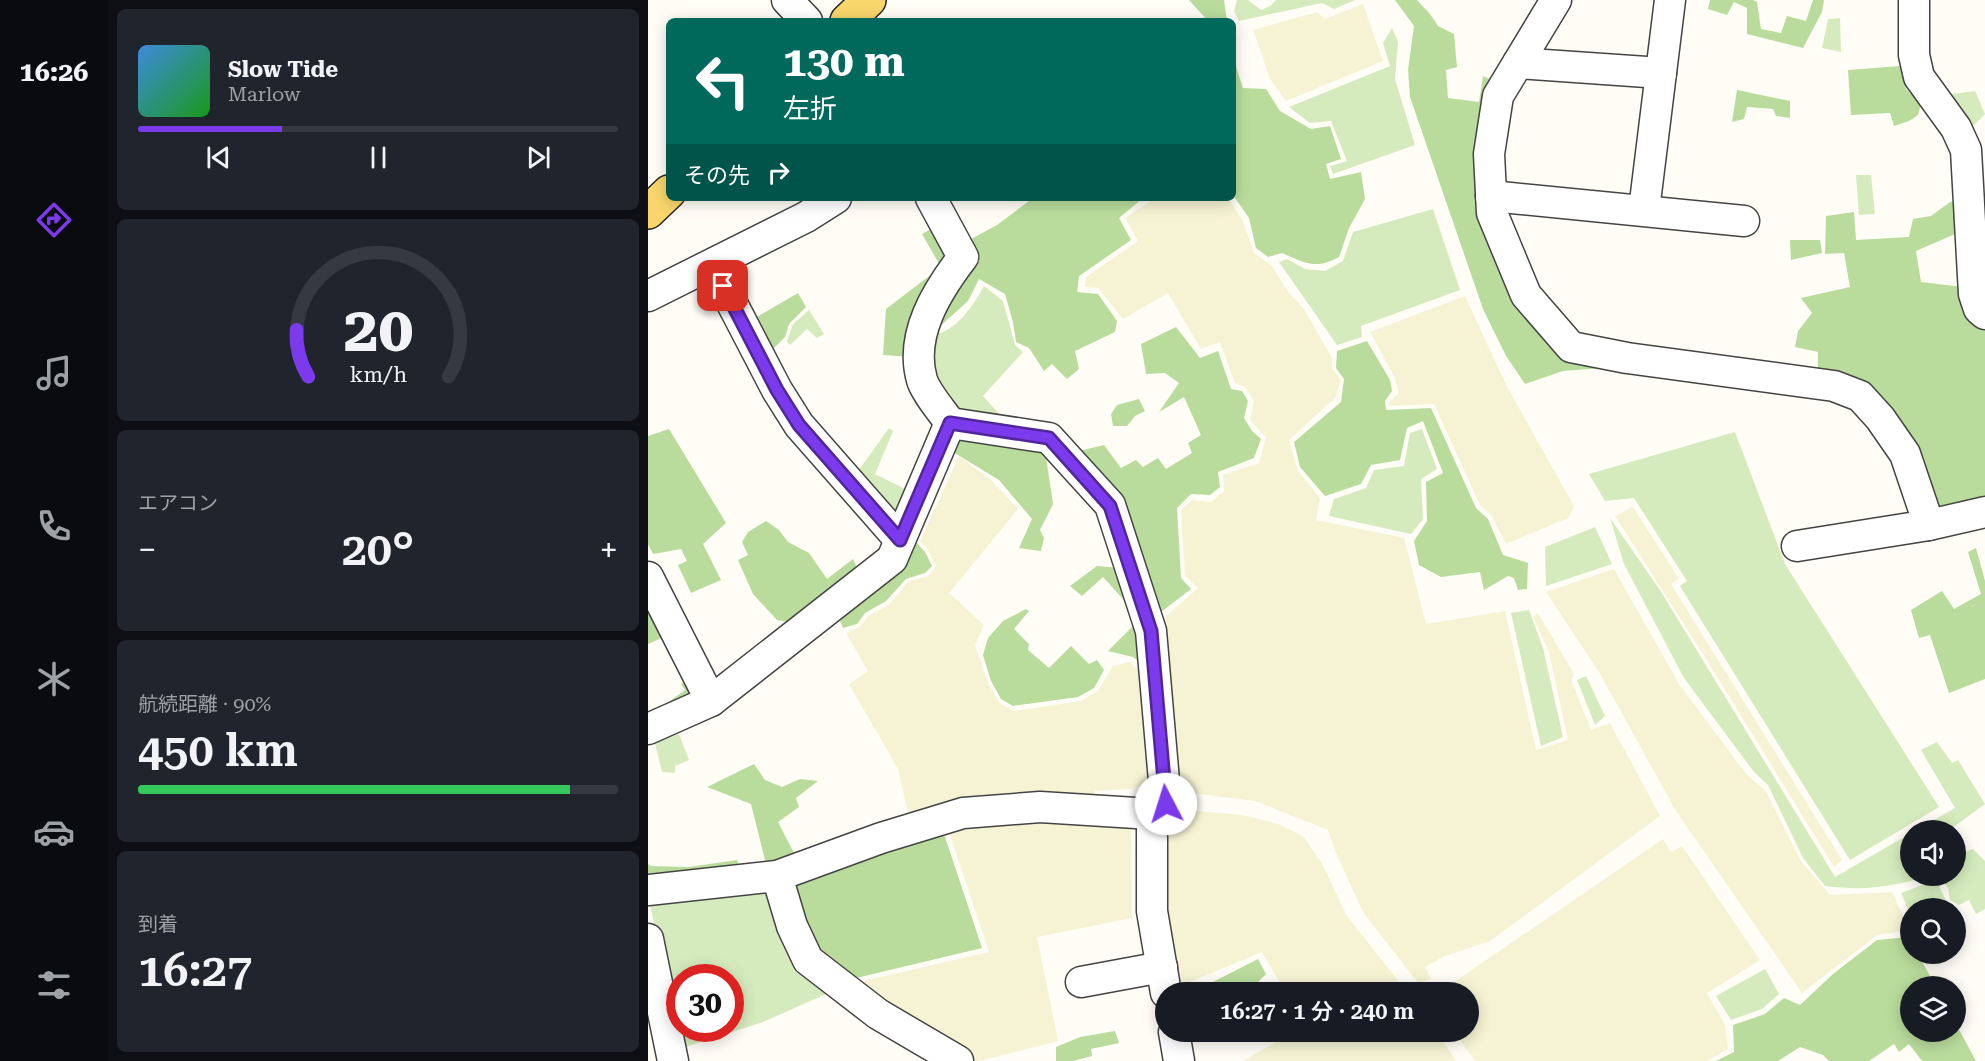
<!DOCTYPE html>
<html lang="ja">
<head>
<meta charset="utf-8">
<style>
	:root { --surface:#171b24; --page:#20242c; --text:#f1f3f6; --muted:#9ea1a6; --line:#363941; --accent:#7c3aed }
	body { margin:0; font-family:"Roboto Serif","Noto Sans JP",serif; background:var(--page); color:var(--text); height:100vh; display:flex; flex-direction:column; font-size:22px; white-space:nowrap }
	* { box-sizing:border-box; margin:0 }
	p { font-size:20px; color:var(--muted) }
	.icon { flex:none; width:33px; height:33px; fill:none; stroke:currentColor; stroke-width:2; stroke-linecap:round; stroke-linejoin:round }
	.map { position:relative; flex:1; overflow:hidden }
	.drawer { display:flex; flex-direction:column; gap:9px; padding:9px; background:#0d0f14; width:540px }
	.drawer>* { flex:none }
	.banner { position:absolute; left:18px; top:18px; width:570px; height:183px; border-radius:9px; box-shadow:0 3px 15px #0003; background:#00695c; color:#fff; overflow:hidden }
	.buttons { position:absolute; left:1252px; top:820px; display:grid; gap:12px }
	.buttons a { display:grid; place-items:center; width:66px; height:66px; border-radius:50%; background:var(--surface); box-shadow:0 3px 15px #0003; font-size:30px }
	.speed { position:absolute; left:18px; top:964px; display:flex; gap:12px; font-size:30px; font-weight:700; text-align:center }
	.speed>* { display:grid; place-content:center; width:78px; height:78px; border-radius:50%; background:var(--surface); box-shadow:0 3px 15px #0003; line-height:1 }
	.speed .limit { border:9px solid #d22; background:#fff; color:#111 }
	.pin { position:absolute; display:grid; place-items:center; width:51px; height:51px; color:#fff; margin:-26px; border-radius:12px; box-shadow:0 3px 9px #0006 }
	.me { position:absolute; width:66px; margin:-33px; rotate:355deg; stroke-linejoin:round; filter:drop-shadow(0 0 4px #0008) }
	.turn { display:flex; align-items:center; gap:21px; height:126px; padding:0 18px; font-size:27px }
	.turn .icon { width:78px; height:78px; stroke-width:2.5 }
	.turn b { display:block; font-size:42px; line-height:51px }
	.then { display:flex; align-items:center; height:57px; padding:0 18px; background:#0003; gap:12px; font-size:22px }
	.big { font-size:45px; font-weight:600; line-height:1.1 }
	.drawer .widget { flex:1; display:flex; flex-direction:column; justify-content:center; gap:9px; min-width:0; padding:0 21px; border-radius:9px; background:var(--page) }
	.drawer .dial { align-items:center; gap:0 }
	.dial svg { height:156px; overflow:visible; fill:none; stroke:var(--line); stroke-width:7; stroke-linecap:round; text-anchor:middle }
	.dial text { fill:var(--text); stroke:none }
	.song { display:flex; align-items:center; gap:18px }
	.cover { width:72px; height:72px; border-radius:9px; background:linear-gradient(135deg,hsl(210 70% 55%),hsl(120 70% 35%)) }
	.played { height:6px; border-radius:3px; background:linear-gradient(90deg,var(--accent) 30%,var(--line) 30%) }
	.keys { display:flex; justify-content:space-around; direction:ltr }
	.heat { display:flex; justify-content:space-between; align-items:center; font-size:33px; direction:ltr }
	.charge { height:9px; border-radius:4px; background:linear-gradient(90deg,#34c759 90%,var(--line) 0) }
	.trip { position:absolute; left:507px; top:982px; width:324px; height:60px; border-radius:30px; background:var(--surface); box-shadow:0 3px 15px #0003; font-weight:600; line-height:60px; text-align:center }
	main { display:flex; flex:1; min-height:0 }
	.tab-bar { display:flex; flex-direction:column; width:108px; justify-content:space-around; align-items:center; background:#090b0e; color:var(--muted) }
	.tab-bar .icon { width:42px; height:42px }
	.tab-bar .on { color:var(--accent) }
	.tab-bar b { font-size:27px; color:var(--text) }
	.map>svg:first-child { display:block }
</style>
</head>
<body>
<main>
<nav class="tab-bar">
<b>16:26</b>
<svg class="icon on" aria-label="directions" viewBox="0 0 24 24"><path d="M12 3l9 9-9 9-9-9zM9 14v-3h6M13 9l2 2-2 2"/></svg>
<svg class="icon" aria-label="music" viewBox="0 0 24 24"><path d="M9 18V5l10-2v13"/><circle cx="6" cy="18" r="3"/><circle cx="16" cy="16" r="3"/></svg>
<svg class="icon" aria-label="phone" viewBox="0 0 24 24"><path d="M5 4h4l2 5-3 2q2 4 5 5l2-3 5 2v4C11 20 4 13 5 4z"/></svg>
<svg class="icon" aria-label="climate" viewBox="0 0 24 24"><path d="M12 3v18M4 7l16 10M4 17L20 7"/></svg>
<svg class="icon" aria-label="car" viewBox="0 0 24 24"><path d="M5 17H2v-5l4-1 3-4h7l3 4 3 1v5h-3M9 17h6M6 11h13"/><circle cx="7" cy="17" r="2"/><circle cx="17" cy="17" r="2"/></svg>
<svg class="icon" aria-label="filters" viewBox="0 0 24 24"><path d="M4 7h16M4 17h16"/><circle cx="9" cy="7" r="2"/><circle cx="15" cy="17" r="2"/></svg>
</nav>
<section class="drawer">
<div class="widget">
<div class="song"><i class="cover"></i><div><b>Slow Tide</b><p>Marlow</p></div></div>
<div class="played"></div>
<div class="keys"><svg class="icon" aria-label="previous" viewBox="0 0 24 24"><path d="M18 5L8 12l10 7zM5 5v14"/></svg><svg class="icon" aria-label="pause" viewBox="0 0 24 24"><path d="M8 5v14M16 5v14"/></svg><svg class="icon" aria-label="next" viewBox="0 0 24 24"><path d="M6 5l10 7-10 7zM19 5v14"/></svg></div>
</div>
<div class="widget dial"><svg viewBox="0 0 100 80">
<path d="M14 69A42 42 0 1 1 86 69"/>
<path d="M14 69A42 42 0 0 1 8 45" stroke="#7c3aed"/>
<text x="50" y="56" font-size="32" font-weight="700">20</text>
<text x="50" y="72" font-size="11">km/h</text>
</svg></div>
<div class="widget"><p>エアコン</p>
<div class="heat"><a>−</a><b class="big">20°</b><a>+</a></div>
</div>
<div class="widget"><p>航続距離 · 90%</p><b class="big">450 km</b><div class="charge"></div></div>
<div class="widget"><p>到着</p><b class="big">16:27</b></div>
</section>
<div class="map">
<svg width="1337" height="1061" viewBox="0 0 1337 1061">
	<rect width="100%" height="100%" fill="#fffdf5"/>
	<g fill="#f6f3d4">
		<polygon points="715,4 735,61 638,101 622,79 605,30 669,12 677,19"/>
		<polygon points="507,198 580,198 594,219 606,253 623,265 641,293 656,309 684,358 684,368 693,380 687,398 641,440 650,471 672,498 668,520 756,538 778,624 857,611 888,750 920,740 901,652 885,617 890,613 926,674 923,680 943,730 962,723 1012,816 842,941 797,956 777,967 783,979 770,983 715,912 688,853 680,830 607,801 528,791 515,619 550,588 537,576 533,510 544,500 563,502 576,491 575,475 611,463 618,437 602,420 606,401 597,387 587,383 572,342 553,349 520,293 475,319 450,288 437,287 438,277 490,241 477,218"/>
		<polygon points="817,296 858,385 926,506 920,518 858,544 844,516 832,505 786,404 741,406 741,402 751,393 746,376 722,332"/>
		<polygon points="311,456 344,481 370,509 301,593 336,625 327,645 340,683 352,704 366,711 433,701 450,691 465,666 482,662 495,675 510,756 498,759 501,784 481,789 447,791 445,798 261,817 250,769 201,684 220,671 198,633 213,626 220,616 241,605 261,581 281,576 288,566 279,548 272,542"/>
		<polygon points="985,507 1031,579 1023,584 1194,860 1186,867 1060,662 967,516"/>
		<polygon points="966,569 1031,684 1099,775 1117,790 1153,861 1182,895 1244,892 1261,930 1229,935 1154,993 1028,811 951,672 898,592"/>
		<polygon points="526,809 595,815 630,824 655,836 674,864 699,916 760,993 638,993 614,952 530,987 515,921 515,817"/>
		<polygon points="319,820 483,822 484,918 389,937 410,1041 331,1061 325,1061 202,984 341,952 299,826"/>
		<polygon points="1015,839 1023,852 1034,846 1112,960 1059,993 1077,1025 1080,1049 1059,1061 827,1061 806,1032 820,1032 820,993 790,993"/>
		<polygon points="645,1032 789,1032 808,1061 595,1061"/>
	</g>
	<g fill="#d5ebbd" fill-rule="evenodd">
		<polygon points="589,0 600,0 613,10 622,6 628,0 707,0 686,9 674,3 591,21 586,11"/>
		<polygon points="1192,18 1193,52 1174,48 1180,19"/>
		<polygon points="744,28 750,42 747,79 767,145 685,174 682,166 699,161 683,121 662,123 641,107 742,66 735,43"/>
		<polygon points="1327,91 1337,114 1321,130 1296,95"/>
		<polygon points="1208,175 1223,175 1227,214 1211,215"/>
		<polygon points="785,209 812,290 713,326 714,337 689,345 631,262 639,259 657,269 677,271 695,261 705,232"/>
		<path d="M336,286l19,15 12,44 8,7 -40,44 19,21 -45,-6 -27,-34 2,-42c24,-3 41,-29 52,-49z"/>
		<polygon points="161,310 176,334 169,338 159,329 142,345 139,341 145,324"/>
		<polygon points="241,428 245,431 227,474 259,490 250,522 208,474"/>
		<polygon points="774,429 789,469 773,479 775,519 763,534 681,516 686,499 718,488 726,470 756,466 762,433"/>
		<polygon points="1087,432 1137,564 1291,807 1202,860 1032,586 1039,581 986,498 957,501 941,474"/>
		<path d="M962,518l50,72 175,287 76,-44v43h18c-38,11 -64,15 -104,10l-22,-28 -35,-73 -14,-13 -70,-94 -60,-114z"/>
		<polygon points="947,527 964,564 898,586 897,547"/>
		<polygon points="881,610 895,648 915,737 893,746 863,613"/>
		<polygon points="938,676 957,716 947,725 929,680"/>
		<polygon points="31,734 41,760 27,766 27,773 14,772 7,743"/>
		<polygon points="1289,742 1304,763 1310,760 1337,804 1300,831 1267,831 1307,808 1273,750"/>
		<polygon points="1308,849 1311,854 1325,849 1337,861 1337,909 1328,914 1321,900 1311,905 1302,900 1300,888 1292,876 1308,876"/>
		<polygon points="1288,880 1302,909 1263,909 1263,916 1253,893"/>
		<path d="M126,890l61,100 -72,32 -84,27 -30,-150zM32,978h50v51h-50z"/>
		<polygon points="1117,969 1131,994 1114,1009 1083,1020 1068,996"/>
	</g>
	<g fill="#b9dc9c">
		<polygon points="541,0 576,0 579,21 560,21"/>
		<polygon points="747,0 769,0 782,14 790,26 806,34 809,67 798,70 800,98 831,102 835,76 848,82 834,152 875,299 968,367 915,371 877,384 858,356 835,309 762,97 760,70 766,26"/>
		<polygon points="1062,0 1105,0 1109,2 1113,29 1133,33 1139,16 1158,21 1165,0 1176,0 1174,12 1155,48 1099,34 1099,8 1086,2 1079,15 1060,9"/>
		<path d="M585,57l10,31 23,1 14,22 31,18 19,-3 11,33 -15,5 4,15 31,-7 4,27 -16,29 -10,29c-24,13 -33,6 -57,-4l-14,4 -12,-9 -7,-30 -16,-23z"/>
		<polygon points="1252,66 1258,89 1273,104 1270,115 1261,121 1246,126 1242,113 1203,115 1200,70"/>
		<polygon points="1089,90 1142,101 1142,118 1128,116 1125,109 1099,107 1096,119 1084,122"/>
		<polygon points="385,198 495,198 471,218 483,240 431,276 429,292 450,294 469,321 467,332 427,351 431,369 419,379 404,364 396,371 381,348 368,342 365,322 357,294 331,279 320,301 289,329 314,244 349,225"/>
		<polygon points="1313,200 1314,231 1268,251 1273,282 1315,287 1337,324 1337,503 1285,513 1262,450 1170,373 1170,352 1147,347 1150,331 1164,313 1153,298 1202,287 1196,253 1177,254 1178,216 1206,212 1208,240 1261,237 1265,219 1283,216 1302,202"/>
		<polygon points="290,225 308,257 264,357 235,355 238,309 293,267 274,234"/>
		<polygon points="1142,240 1172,240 1174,253 1143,260"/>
		<polygon points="150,293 158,307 141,324 137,337 122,352 102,321"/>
		<polygon points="528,327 552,358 570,351 583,389 594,391 600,401 596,418 604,431 613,439 606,458 570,472 572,487 562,495 543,494 529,508 533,578 543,589 509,615 423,453 456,445 473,468 488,460 495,467 510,458 518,469 544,453 540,443 553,435 536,397 511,412 531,383 517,373 498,374 493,344"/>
		<polygon points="719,341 742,380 744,391 737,401 738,410 783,408 828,508 840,519 855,555 880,563 879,589 870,590 866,578 860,576 836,590 832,572 793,577 771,565 766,541 779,521 778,482 795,473 775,421 759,428 752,460 723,465 713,484 677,496 652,467 646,442 693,402 696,379 688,368 689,351"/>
		<polygon points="491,399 497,411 487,416 479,426 465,426 463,414 469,405"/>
		<polygon points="21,429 78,523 55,544 73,580 43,593 30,565 39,561 33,549 5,554 0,544 0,436"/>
		<polygon points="309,433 397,450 405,504 392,530 396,538 393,551 371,548 384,519 351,480 305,452"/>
		<polygon points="118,521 131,530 140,542 161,553 179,579 205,559 210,570 151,624 129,620 105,594 90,560 100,555 94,542 100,532"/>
		<polygon points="268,542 277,552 284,566 277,573 258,579 238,601 217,613 209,624 195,628 192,621 255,562"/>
		<polygon points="1328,548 1337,581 1337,679 1301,693 1282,635 1271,638 1263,610 1294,591 1306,609 1333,594 1320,552"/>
		<polygon points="449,566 473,568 485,610 455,577 434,596 422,586"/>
		<polygon points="0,594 54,694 0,717 37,690 33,684 40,680 16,637 0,644"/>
		<polygon points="378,609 381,611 366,629 381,644 380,650 401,668 423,646 441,664 449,660 456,670 446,688 430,697 365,706 353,699 343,681 335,655 340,638 355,621"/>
		<polygon points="488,623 496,666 485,657 460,651"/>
		<polygon points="106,764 117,780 134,787 152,779 170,781 148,798 151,807 130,822 149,859 118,864 103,804 59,787"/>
		<polygon points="295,831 334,948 200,980 169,956 142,884"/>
		<polygon points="89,860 92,870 0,877 0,864 3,866 41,867"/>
		<polygon points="1261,937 1263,940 1263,954 1270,954 1288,987 1263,987 1263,1032 1308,1032 1308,1024 1328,1061 1274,1061 1261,1044 1251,1052 1246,1044 1221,1061 1181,1061 1175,1055 1152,1047 1130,1061 1068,1061 1086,1052 1085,1025 1117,1014 1136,998 1152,1005 1185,974 1229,940"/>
		<polygon points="610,959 618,974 601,991 595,985 584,991 578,984 570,990 571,993 531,993 559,985"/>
		<polygon points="467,1031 471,1043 443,1049 444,1056 425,1061 408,1061 408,1047 432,1037"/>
	</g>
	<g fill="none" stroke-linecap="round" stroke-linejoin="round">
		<g stroke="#444" stroke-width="33">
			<g id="minor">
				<polyline points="139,0 159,21"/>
				<polyline points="908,0 850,96 841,154 844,213 878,295 923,347 979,358 1186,386 1212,396 1232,418 1257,454 1281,525 1337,512"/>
				<polyline points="1266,0 1266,55 1271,77 1308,128 1318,150 1326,294 1331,309 1337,314"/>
				<polyline points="870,63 1013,73"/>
				<polyline points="843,196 1096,221"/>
				<polyline points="996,210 1022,0"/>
				<polyline points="64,265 129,390 151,425 252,540"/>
				<polyline points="0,296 158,217 188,198"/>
				<polyline points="1149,546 1281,525"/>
				<polyline points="0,577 63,701"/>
				<path d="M0,729l63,-28 181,-142 58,-136c-8,-12 -24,-30 -28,-43 -13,-45 15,-89 41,-123l-32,-59"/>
				<polyline points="504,814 504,911 518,993"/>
				<polyline points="129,876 144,926 160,960 230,1014 310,1061"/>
				<polyline points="0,890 129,876 233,838 315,813 392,807 504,814 518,804 503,631 462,505 401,438 302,423"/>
				<polyline points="0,939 25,1061"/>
				<polyline points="433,982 514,967"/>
				<polyline points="526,1032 531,1061"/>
			</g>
		</g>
		<g stroke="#222" stroke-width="36">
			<g id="major">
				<polyline points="199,21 221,0"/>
				<polyline points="0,212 21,192"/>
			</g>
		</g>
		<use href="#minor" stroke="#fff" stroke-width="30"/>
		<use href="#major" stroke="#f9d66b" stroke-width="33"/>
	</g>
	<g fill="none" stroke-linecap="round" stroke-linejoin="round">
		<g stroke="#51269a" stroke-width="15">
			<polyline id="route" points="75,286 129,390 151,425 252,540 302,423 401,438 462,506 503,631 518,804"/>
		</g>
		<use href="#route" stroke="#7c3aed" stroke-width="10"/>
	</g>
</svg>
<div class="buttons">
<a><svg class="icon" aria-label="sound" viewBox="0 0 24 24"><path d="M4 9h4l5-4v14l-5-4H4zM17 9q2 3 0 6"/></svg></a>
<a><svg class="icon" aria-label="search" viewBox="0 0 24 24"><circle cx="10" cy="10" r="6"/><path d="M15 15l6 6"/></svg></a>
<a><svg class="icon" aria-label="layers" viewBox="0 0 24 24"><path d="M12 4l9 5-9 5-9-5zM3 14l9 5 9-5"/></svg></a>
</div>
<div class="speed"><div class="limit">30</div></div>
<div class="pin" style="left:75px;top:286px;background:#d93025"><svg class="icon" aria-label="arrive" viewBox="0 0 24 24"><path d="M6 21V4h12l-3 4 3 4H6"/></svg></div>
<svg class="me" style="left:518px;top:804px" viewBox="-20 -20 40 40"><circle r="19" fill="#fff"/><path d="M0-13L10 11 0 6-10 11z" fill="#7c3aed"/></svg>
<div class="trip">16:27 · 1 分 · 240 m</div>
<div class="banner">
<div class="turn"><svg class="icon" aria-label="left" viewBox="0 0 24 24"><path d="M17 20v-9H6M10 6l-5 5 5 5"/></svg><div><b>130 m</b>左折</div></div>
<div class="then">その先<svg class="icon" aria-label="right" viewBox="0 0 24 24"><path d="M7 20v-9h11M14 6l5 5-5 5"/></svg></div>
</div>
</div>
</main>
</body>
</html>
